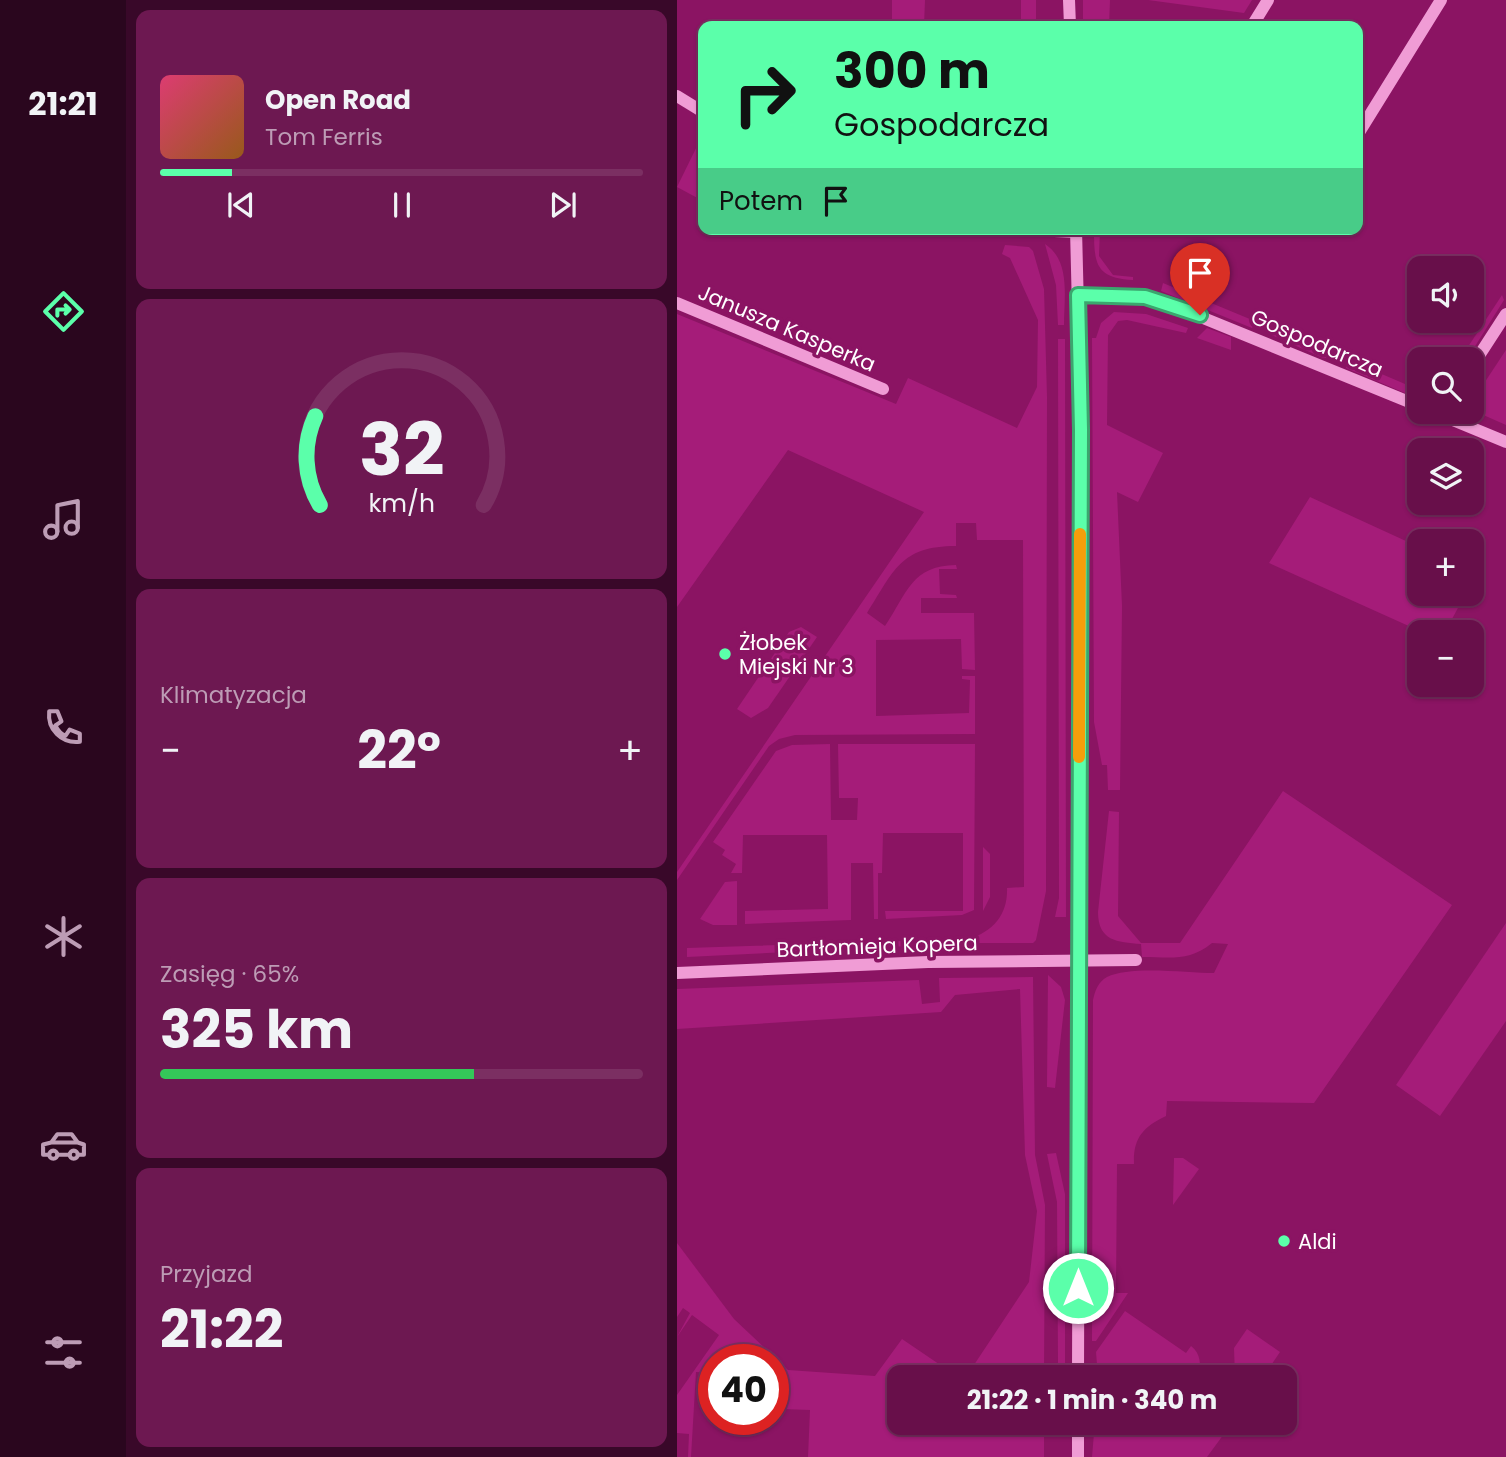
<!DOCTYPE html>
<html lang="pl">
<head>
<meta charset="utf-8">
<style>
	:root { --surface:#680f4a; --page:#6d1851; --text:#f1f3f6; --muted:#bd9cb5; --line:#7b2f62; --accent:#5bffaa }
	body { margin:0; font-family:Poppins,sans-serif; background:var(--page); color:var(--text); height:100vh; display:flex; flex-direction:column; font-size:26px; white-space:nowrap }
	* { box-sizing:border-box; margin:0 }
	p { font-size:23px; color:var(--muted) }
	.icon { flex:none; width:38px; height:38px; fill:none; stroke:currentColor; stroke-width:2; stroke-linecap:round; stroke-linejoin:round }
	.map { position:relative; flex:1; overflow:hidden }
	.sheet { display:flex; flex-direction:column; gap:10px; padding:10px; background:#390829; width:551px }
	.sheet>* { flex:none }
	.banner { position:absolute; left:21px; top:21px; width:665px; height:214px; border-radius:14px; box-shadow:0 2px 5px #0004,0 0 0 2px var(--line); background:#5bffaa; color:#111; overflow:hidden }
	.fabs { position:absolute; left:730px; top:256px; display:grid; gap:14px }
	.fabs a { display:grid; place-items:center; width:77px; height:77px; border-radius:14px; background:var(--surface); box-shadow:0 2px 5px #0004,0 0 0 2px var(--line); font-size:35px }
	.speed { position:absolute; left:21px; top:1344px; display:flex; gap:14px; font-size:35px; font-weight:700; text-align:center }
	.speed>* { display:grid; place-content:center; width:91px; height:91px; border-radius:50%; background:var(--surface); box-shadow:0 2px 5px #0004,0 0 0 2px var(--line); line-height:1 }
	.speed .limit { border:10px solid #d22; background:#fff; color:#111 }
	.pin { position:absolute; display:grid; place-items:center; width:60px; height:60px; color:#fff; margin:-72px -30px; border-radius:50% 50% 50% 0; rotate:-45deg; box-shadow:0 0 7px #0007 }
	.pin .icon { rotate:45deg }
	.me { position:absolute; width:77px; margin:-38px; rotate:0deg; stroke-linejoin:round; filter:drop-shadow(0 0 5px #0008) }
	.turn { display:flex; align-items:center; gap:24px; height:147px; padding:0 21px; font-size:32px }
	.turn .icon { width:91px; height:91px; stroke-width:2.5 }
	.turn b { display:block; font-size:49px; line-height:60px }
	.then { display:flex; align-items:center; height:66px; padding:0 21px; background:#0003; gap:14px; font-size:26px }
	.big { font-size:52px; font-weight:700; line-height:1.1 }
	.sheet .widget { flex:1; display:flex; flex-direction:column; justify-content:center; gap:10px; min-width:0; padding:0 24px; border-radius:14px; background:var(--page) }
	.sheet .dial { align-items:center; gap:0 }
	.dial svg { height:182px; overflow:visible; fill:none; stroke:var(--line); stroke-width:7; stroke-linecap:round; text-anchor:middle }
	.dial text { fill:var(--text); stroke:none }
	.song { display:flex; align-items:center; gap:21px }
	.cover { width:84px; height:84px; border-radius:10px; background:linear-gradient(135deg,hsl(340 70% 55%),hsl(30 70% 35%)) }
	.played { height:7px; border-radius:4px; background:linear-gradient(90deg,var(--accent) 15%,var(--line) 15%) }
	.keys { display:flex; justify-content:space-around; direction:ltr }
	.heat { display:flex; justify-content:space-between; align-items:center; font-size:38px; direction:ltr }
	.charge { height:10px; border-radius:5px; background:linear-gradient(90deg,#34c759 65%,var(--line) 0) }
	.trip { position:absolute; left:210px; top:1365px; width:410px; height:70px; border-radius:14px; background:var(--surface); box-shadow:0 2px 5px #0004,0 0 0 2px var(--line); font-weight:700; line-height:70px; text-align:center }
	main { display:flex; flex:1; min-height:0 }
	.tabs { display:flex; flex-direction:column; width:126px; justify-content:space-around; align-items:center; background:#2a061e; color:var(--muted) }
	.tabs .icon { width:49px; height:49px }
	.tabs .active { color:var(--accent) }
	.tabs b { font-size:32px; color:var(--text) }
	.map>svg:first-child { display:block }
</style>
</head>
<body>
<main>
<nav class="tabs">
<b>21:21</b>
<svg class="icon active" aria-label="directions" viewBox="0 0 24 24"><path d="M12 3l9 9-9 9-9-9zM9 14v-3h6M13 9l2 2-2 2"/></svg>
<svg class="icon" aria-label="music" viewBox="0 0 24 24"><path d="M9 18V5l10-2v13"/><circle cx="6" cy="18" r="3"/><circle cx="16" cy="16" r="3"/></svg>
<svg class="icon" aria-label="phone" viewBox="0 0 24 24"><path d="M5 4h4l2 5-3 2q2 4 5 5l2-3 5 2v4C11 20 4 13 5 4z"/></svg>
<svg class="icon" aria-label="climate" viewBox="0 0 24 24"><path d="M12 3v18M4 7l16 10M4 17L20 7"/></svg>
<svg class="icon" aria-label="car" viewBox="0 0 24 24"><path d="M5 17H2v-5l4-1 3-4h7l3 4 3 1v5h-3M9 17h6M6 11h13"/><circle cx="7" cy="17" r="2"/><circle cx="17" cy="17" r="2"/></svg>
<svg class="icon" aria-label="filters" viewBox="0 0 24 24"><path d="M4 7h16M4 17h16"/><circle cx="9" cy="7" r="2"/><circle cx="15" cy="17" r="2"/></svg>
</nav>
<section class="sheet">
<div class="widget">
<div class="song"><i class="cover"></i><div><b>Open Road</b><p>Tom Ferris</p></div></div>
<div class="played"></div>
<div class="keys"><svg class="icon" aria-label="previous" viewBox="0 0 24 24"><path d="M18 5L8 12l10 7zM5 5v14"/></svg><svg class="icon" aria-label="pause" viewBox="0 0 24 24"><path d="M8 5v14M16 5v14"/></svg><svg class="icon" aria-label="next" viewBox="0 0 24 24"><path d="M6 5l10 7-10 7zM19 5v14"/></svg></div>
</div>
<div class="widget dial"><svg viewBox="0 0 100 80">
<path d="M14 69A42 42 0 1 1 86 69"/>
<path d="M14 69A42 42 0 0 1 12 30" stroke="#5bffaa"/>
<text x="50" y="56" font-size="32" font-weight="700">32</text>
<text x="50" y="72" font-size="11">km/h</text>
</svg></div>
<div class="widget"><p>Klimatyzacja</p>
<div class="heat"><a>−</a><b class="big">22°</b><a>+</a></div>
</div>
<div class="widget"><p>Zasięg · 65%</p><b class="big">325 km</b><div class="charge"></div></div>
<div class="widget"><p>Przyjazd</p><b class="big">21:22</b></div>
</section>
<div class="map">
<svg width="829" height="1457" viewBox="0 0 829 1457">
	<rect width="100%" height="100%" fill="#8b1463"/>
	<g fill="#a51c79">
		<polygon points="215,0 248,0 247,26 215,26"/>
		<rect x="344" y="0" width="15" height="26"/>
		<polygon points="406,0 433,0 432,26 406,26"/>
		<polygon points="471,0 575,0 567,13"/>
		<polygon points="26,134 26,201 0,187"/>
		<path d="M417,229h6l-1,27 14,19 20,2v3c-38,-2 -39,-17 -39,-51z"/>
		<path d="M368,244c26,17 19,53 19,81h-6l-2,-40z"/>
		<path d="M328,245l24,2 4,4 11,38 3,108 -1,494 -10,49 -3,3h-63l-283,14v-9l282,-9c25,-8 39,-25 38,-51l17,-1 -1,-347h-46l-1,-17h-20v23c-56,0 -62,25 -89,67l18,13c23,-34 26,-60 71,-61l1,4h-18l1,25 16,1 1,3h-36v15h53l1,57 -13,-1 -1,-30 -85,1v76l93,-3 1,-33 -8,-1v-3h13v58l-180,1 -16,4 -10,7 -92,134v-8l247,-360 -136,-62 -111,157v-293l219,90 12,-26 109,50 20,-41 1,-67 -28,-62 -8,-4z"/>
		<polygon points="486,283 580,322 575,328 484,291"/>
		<polygon points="825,295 827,300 790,359 783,359"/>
		<polygon points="437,312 469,314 511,328 509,333 450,320 441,321 431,335 430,425 486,453 461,502 440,492 445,606 443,790 431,790 430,765 425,765 417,722 415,338 419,338 424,323"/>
		<polygon points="592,327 658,354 655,358 646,358 590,333"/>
		<polygon points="530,328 554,337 554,350 520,338"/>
		<polygon points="381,339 388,339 389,917 378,917 382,898"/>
		<polygon points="829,350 829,425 795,410 794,403"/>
		<polygon points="672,360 742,390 742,399 669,368"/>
		<polygon points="633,497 742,547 742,593 789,593 768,632 745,632 592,563"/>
		<polygon points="124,627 140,637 91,708 74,718 60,709 112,632"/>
		<polygon points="153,744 154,820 180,820 181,798 162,798 161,744 298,744 297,910 285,915 209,919 208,911 286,911 286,833 206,833 205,873 201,873 201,919 197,919 196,863 174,863 174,920 68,924 68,911 151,909 150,835 66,835 65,873 54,873 59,864 45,855 48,850 36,842 99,751 115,745"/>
		<path d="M606,791l169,114 -138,198 -147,-2 -1,15c-23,11 -33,22 -32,48h-17l-1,129h12l-32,48h-4l1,-341c2,-9 5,-18 14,-23 23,-12 81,-4 107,-4l14,-29 -16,-1c-23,19 -42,14 -70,14l-1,-13c-24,-2 -43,-3 -43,-32l11,-101 10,1 -1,104 23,27h39z"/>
		<polygon points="306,847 313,854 313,897 306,911"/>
		<polygon points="60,881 60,925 36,925 23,919 48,882"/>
		<polygon points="829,923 829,1021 763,1116 719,1085"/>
		<polygon points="371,975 384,987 388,1000 378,1088 370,1087"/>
		<polygon points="356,977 358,1155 368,1205 367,1377 289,1377 352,1282 360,1211 348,1155 343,989 278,995 264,1012 0,1029 0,989 242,980 245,1004 263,1002 262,978"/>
		<polygon points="379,1153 388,1194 388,1364 381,1363 380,1202 370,1154"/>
		<polygon points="497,1158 506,1158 522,1169 496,1205"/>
		<polygon points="0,1243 57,1319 111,1370 198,1376 225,1339 281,1377 222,1377 222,1423 367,1423 367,1457 131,1457 133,1410 105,1409 104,1418 96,1417 96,1360 37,1360 37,1373 19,1372 14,1457 11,1457 12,1434 0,1433 0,1395 42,1335 15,1315 0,1337 13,1313 6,1308 0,1317"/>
		<path d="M448,1311l61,42 5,-7c10,7 10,20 8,31h-101l-2,-25z"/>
		<polygon points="570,1329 603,1352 586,1377 558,1377 557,1348"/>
		<polygon points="425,1423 505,1423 508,1426 555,1423 530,1457 415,1457 417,1433"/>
	</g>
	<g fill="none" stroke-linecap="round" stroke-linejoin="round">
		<g stroke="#f09cd5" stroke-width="12">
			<polyline points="392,0 393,26"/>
			<polyline points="575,26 591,0"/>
			<polyline points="0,96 26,112"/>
			<polyline points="681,134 764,0"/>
			<polyline points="333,229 399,232"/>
			<polyline points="399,229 404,430 401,1377"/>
			<polyline points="400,295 462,296 487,302 742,406"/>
			<polyline points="0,303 206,389"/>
			<polyline points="794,368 829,314"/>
			<polyline points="754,411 829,442"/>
			<polyline points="0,973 251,962 459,960"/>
			<polyline points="401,1457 401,1423"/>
		</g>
	</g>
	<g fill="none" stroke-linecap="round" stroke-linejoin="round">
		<g stroke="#3ba66e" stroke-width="18">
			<polyline id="route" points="401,1288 404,430 401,295 468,297 523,315"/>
		</g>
		<use href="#route" stroke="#5bffaa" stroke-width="12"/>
		<polyline stroke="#f59e0b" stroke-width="12" points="402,757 403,534"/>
	</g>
	<g fill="#5bffaa" stroke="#8b1463" stroke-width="2.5">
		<circle cx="48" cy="654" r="7"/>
		<circle cx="607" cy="1241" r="7"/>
	</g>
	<g text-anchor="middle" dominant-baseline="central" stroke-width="7" stroke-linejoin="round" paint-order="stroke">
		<g font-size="21" fill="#fff" stroke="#8b1463">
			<text transform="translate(110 328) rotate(23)">Janusza Kasperka</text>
			<text transform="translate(640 343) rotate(23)">Gospodarcza</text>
			<text transform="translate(200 946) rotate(-2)">Bartłomieja Kopera</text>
		</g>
		<g font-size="21" fill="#fff" stroke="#8b1463" text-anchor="start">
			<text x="62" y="642">Żłobek<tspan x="62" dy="24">Miejski Nr 3</tspan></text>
			<text x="621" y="1241">Aldi</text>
		</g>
	</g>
</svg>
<div class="fabs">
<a><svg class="icon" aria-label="sound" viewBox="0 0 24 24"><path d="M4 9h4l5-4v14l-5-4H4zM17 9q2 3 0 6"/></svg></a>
<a><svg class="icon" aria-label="search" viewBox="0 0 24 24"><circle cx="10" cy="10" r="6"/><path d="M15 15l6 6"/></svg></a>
<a><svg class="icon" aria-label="layers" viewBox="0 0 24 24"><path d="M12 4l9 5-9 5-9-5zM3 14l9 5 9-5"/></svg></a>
<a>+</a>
<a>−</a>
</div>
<div class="speed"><div class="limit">40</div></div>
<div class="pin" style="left:523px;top:315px;background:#d93025"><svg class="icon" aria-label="arrive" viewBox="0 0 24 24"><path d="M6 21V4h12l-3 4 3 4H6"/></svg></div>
<svg class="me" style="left:401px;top:1288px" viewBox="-20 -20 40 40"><circle r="17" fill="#5bffaa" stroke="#fff" stroke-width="3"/><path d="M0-11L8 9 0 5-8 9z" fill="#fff"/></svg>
<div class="trip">21:22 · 1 min · 340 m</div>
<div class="banner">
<div class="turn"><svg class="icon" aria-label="right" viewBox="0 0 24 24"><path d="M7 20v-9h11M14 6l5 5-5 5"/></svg><div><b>300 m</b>Gospodarcza</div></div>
<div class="then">Potem<svg class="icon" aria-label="arrive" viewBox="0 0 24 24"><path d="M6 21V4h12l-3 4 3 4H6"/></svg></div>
</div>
</div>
</main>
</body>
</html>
